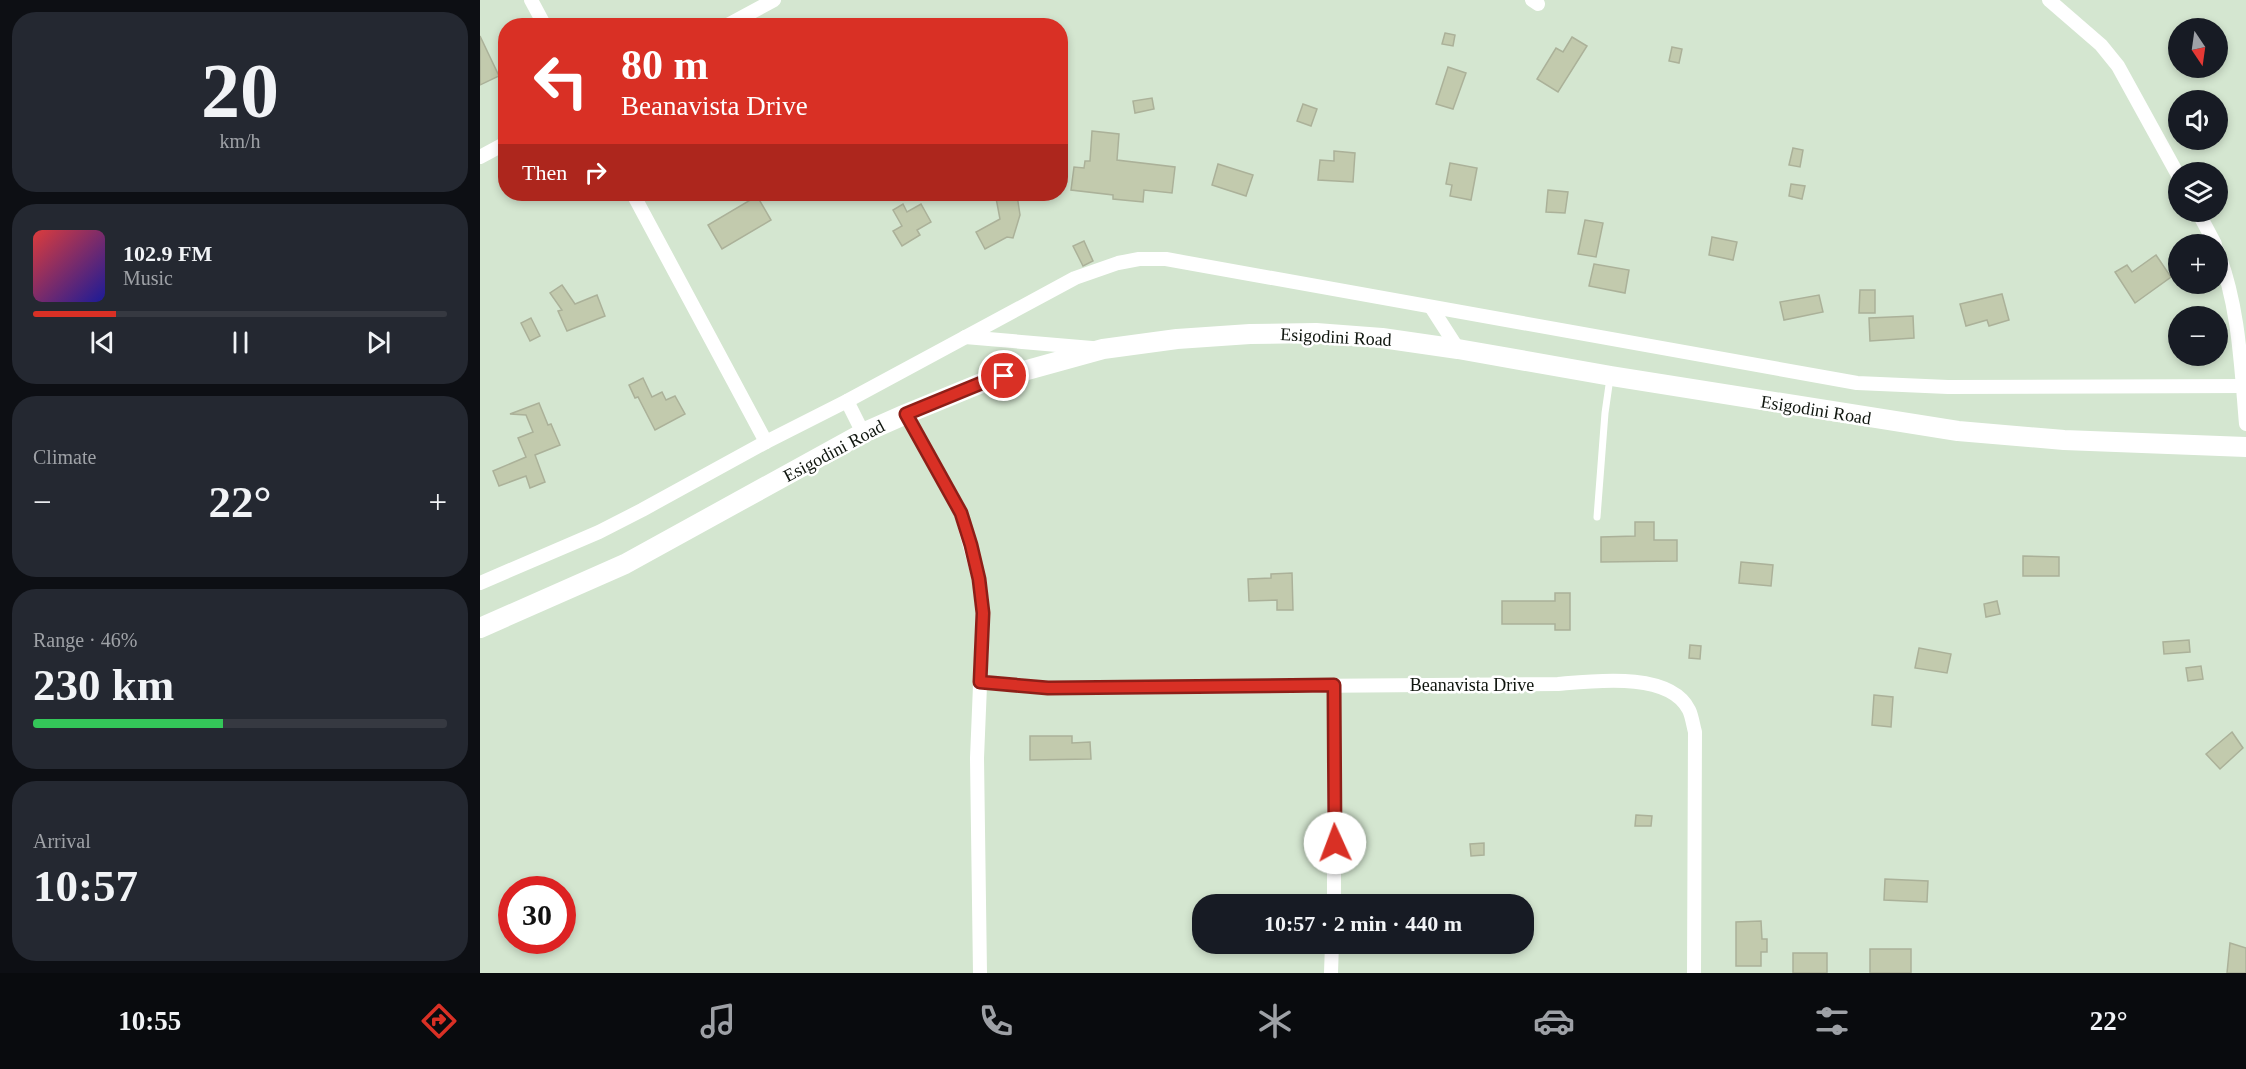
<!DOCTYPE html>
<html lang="en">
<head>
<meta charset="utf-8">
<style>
	:root { --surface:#171b24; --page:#242831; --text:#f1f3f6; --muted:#9ea1a6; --line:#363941; --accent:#d93025 }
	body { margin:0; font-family:Georgia,serif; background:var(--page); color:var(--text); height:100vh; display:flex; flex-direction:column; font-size:22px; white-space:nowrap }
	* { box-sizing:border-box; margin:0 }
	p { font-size:20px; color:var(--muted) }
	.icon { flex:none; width:33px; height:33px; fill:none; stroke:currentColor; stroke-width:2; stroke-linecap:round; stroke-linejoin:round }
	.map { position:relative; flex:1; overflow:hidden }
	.panel { display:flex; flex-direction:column; gap:12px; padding:12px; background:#0d0f14; width:480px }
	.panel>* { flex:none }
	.hud { position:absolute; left:18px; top:18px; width:570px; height:183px; border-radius:24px; box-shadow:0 3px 9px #0003; background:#d93025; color:#fff; overflow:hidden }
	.needle { width:39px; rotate:167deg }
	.fabs { position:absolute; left:1688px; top:18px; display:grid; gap:12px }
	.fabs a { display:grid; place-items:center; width:60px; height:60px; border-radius:50%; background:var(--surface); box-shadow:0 3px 9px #0003; font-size:30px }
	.speed { position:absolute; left:18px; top:876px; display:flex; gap:12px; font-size:30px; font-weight:700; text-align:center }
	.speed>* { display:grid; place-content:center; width:78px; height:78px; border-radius:50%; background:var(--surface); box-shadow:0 3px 9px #0003; line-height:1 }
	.speed .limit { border:9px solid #d22; background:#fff; color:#111 }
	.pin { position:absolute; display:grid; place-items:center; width:51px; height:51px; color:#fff; margin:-26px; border:3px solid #fff; border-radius:50%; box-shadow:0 2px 6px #0007 }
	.me { position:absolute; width:66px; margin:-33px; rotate:358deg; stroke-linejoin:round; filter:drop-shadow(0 0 4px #0008) }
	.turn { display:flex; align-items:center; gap:21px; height:126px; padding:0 24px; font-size:27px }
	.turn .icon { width:78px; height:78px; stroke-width:2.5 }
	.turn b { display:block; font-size:42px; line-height:51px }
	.then { display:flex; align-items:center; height:57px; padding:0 24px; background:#0003; gap:12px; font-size:22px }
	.big { font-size:45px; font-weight:700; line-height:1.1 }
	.panel .tile { flex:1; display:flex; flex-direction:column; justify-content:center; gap:9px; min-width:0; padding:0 21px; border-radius:24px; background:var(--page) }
	.panel .dial { align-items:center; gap:0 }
	.dial b { font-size:78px; line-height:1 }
	.song { display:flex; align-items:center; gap:18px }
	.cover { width:72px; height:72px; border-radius:9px; background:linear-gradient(135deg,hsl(0 70% 55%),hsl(240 70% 35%)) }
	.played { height:6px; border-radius:3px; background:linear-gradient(90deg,var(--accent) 20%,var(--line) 20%) }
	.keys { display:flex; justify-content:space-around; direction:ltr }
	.heat { display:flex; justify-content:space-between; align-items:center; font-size:33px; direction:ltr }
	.charge { height:9px; border-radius:4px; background:linear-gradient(90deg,#34c759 46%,var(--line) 0) }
	.trip { position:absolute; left:712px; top:894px; width:342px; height:60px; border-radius:24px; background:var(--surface); box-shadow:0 3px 9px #0003; font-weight:700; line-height:60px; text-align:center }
	.dock { display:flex; height:96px; justify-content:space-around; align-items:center; background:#090b0e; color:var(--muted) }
	.dock .icon { width:42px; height:42px }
	.dock .active { color:var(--accent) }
	.dock b { font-size:27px; color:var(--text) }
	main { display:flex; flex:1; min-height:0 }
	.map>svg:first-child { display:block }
</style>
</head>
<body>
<main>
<section class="panel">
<div class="tile dial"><b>20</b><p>km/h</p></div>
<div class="tile">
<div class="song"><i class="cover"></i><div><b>102.9 FM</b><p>Music</p></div></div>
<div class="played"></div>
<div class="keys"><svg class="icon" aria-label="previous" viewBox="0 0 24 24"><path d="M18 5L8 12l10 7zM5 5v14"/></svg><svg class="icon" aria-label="pause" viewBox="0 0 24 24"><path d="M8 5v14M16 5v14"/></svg><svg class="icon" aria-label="next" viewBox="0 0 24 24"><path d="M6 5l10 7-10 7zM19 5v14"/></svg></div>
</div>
<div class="tile"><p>Climate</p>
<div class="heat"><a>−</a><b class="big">22°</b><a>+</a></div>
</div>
<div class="tile"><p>Range · 46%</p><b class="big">230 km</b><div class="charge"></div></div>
<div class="tile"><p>Arrival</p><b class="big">10:57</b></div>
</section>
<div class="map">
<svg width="1766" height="973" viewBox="0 0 1766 973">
	<rect width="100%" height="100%" fill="#d4e6d0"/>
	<g fill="#c2caad" stroke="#abb199" stroke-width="1.5">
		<polygon points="965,33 975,35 973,46 962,44"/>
		<polygon points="0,36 19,76 0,85"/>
		<polygon points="1092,37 1107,46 1078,92 1057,79 1076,48 1083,52"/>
		<polygon points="1192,47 1202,49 1199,63 1189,61"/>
		<polygon points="968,67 986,73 973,109 956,104"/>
		<polygon points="672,98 674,109 655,113 653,101"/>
		<polygon points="823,104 837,109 831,126 817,121"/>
		<polygon points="612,131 639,134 637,160 695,167 692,193 664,190 663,202 633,199 633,195 591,190 594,167 604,168 605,161 610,161"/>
		<polygon points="1313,148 1323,150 1320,167 1309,165"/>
		<polygon points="854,151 875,153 873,182 838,180 840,160 854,161"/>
		<polygon points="970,163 997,168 991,200 970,196 972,185 966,184"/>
		<polygon points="738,164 773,175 766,196 732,185"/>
		<polygon points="1311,184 1325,186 1322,199 1309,196"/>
		<polygon points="1068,190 1088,192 1085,213 1066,212"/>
		<polygon points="533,194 537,195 540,215 533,238 527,237 505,249 496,232 520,219 516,198"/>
		<polygon points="277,196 291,220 242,249 228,225"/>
		<polygon points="423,204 427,212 441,204 451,222 437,230 440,235 422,246 413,231 422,226 413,210"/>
		<polygon points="1105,220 1123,223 1116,257 1098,254"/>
		<polygon points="1232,237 1257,242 1253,260 1229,255"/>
		<polygon points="604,241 613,261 603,266 593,246"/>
		<polygon points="1676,255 1691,277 1655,303 1635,272 1647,265 1652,272"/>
		<polygon points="1114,264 1149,270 1145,293 1109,286"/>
		<polygon points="82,285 95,304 117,295 125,316 87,331 78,311 82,310 70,293"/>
		<polygon points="1380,290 1395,290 1395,313 1379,313"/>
		<polygon points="1522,294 1529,320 1509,326 1507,320 1486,326 1480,304"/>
		<polygon points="1339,295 1343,312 1304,320 1300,302"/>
		<polygon points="1433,316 1434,338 1390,341 1389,318"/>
		<polygon points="51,318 60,336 50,341 41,323"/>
		<polygon points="163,378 172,397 182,392 186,400 195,396 205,414 175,430 158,397 155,398 149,385"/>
		<polygon points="59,403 68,425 71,424 80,445 55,455 65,482 50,488 46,476 19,486 13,471 46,457 38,438 53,432 46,415 30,414"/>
		<polygon points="1155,522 1174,522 1174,540 1197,540 1197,561 1121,562 1121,537 1155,536"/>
		<polygon points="1543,556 1579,557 1579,576 1543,576"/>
		<polygon points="1261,562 1293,565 1291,586 1259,583"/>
		<polygon points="812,573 813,610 797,610 797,600 769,601 768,579 791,578 791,574"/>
		<polygon points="1075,593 1090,593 1090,630 1075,630 1075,624 1022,624 1022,601 1075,601"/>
		<polygon points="1517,601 1520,614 1506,617 1504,604"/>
		<polygon points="1709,640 1710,652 1684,654 1683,642"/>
		<polygon points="1210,645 1221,646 1220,659 1209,658"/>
		<polygon points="1439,648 1471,654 1467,673 1435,668"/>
		<polygon points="1721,666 1723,679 1708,681 1706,668"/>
		<polygon points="1394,695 1413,697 1411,727 1392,725"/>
		<polygon points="1752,732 1763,748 1740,769 1726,754"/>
		<polygon points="550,736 592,736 592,743 610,742 611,759 550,760"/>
		<polygon points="1156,815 1172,816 1171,826 1155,826"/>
		<polygon points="1004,843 1004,855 991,856 990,844"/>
		<polygon points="1405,879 1448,881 1447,902 1404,900"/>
		<polygon points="1281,921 1282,939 1287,939 1287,952 1281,952 1281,966 1256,966 1256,922"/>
		<polygon points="1750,943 1766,948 1766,973 1747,973"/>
		<rect x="1390" y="949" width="41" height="24"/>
		<rect x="1313" y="953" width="34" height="20"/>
	</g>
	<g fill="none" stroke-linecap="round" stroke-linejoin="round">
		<polyline stroke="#fff" stroke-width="7" points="1117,517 1125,413 1130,378"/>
		<g stroke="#fff" stroke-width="14">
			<polyline points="51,0 65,26"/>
			<polyline points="1052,0 1058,4"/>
			<polyline points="1569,0 1621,45 1638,66 1698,175"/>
			<polyline points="246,26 294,0"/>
			<polyline points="0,157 26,143"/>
			<polyline points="153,194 286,442"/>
			<polyline points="1718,212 1735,244"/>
			<path d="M1737,250c22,55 24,116 29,174"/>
			<polyline points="951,307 978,349"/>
			<polyline points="485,337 612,348"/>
			<polyline points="367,401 383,433"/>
			<polyline points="426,414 481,513 499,579 503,613 497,758 500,973"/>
			<polyline points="0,583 119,532 162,510 286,442 367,401 595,278 638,263 659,259 686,259 1377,383 1468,387 1763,386"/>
			<path d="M500,682l68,6 510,-4c35,-3 112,-13 131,26 3,6 4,15 6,22l-1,241"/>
			<polyline points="854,685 854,904"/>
			<polyline points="851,973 852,944"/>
		</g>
		<polyline stroke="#fff" stroke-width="20" points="0,628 145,564 383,433 426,414 504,382 623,349 697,339 770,334 836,333 902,338 978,349 1131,376 1478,431 1584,440 1766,447"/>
	</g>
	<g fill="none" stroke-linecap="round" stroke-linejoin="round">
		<g stroke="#8d1f18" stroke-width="15">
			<polyline id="route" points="524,376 504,382 426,414 481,513 491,545 499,579 503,613 500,682 568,688 854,685 855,843"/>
		</g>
		<use href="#route" stroke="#d93025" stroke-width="10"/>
	</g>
	<g text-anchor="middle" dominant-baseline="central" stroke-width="5" stroke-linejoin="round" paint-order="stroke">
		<g font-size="18" fill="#0f150e" stroke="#fff">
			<text transform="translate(856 337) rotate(3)">Esigodini Road</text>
			<text transform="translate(1336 410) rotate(9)">Esigodini Road</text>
			<text transform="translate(354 451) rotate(-28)">Esigodini Road</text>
			<text x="992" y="685">Beanavista Drive</text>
		</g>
	</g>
</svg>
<div class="fabs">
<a><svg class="needle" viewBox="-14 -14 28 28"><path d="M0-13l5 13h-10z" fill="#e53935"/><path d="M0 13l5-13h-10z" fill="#9ea1a6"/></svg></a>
<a><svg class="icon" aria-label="sound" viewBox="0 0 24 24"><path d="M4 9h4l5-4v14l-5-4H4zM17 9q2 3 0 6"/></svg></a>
<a><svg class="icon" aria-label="layers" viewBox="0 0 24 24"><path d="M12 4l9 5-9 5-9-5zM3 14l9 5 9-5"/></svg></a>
<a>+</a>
<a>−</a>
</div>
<div class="speed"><div class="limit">30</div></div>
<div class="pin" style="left:524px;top:376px;background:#d93025"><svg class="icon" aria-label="arrive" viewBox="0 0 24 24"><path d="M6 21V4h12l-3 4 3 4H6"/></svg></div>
<svg class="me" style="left:855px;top:843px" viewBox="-20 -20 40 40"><circle r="19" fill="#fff"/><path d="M0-13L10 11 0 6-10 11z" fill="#d93025"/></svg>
<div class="trip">10:57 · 2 min · 440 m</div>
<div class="hud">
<div class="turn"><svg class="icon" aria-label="left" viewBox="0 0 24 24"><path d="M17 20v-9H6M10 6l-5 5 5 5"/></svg><div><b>80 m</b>Beanavista Drive</div></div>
<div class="then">Then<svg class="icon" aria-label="right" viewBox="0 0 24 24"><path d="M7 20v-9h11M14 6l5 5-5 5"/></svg></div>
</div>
</div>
</main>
<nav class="dock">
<b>10:55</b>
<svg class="icon active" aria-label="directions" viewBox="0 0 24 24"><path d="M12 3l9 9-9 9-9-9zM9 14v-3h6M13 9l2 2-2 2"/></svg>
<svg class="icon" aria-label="music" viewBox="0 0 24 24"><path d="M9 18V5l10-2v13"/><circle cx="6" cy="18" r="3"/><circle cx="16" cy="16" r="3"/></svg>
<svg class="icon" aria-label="phone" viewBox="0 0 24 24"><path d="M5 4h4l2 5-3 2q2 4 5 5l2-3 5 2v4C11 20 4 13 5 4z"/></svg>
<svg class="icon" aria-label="climate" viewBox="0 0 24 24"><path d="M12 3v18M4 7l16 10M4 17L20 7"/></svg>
<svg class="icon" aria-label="car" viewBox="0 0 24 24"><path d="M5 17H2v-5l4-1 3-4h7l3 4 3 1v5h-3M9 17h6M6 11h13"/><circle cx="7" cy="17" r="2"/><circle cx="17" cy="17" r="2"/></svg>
<svg class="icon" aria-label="filters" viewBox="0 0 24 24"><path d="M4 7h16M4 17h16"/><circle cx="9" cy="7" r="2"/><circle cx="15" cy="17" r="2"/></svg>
<b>22°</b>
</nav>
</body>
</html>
